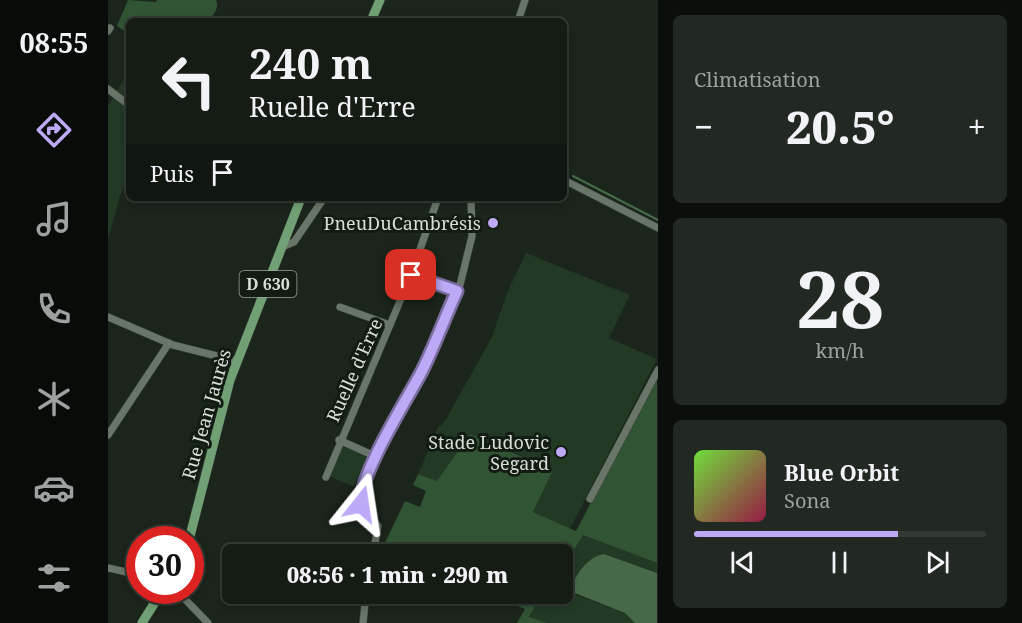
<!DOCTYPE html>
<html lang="fr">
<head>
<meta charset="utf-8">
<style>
	:root { --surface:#141c14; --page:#212922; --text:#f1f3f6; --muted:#9da1a0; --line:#333a34; --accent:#bda9f5 }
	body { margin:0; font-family:"Noto Serif",serif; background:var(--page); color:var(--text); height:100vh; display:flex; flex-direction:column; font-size:22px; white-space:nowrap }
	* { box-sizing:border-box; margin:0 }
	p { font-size:20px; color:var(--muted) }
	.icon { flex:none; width:33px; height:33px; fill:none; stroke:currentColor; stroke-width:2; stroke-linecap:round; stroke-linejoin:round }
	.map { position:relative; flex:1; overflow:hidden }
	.panel { display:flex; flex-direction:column; gap:15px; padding:15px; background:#0b0f0b; width:364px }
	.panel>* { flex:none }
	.banner { position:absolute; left:18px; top:18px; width:441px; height:183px; border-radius:9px; box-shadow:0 3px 9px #0003,0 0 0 2px var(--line); background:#141c14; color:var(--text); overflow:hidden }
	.speed { position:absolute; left:18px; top:526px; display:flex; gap:12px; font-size:30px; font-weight:700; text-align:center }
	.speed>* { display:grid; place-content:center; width:78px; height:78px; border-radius:50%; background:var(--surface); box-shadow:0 3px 9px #0003,0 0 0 2px var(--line); line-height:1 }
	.speed .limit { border:9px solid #d22; background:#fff; color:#111 }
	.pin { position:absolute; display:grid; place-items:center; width:51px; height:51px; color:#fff; margin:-26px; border-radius:12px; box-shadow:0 3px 9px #0006 }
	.me { position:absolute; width:66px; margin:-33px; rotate:15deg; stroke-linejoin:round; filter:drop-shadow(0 0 4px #0008) }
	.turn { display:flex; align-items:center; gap:21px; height:126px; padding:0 24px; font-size:27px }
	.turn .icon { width:78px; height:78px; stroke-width:2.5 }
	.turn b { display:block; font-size:42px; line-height:51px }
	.then { display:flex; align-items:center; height:57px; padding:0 24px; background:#0003; gap:12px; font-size:22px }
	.big { font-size:45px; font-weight:800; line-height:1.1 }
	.panel .widget { flex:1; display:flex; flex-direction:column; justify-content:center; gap:9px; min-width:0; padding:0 21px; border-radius:9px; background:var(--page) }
	.panel .dial { align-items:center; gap:0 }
	.dial b { font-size:78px; line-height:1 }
	.song { display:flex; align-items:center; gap:18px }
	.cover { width:72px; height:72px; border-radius:9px; background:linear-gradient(135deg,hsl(100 70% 55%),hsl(340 70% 35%)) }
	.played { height:6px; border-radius:3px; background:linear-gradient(90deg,var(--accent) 70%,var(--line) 70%) }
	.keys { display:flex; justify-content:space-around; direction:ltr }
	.heat { display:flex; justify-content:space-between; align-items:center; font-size:33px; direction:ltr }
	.trip { position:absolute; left:114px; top:544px; width:351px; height:60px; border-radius:9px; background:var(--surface); box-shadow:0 3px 9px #0003,0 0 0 2px var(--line); font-weight:800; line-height:60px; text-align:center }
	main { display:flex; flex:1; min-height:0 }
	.menu { display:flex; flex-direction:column; width:108px; justify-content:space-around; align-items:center; background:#080b08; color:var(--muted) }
	.menu .icon { width:42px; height:42px }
	.menu .active { color:var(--accent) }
	.menu b { font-size:27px; color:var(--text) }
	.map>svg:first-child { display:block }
</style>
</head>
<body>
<main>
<nav class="menu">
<b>08:55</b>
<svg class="icon active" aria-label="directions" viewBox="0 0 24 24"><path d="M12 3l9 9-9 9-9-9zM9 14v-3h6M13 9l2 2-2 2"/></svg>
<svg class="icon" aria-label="music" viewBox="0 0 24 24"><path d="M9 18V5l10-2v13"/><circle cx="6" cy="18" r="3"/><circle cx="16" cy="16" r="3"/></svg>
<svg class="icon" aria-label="phone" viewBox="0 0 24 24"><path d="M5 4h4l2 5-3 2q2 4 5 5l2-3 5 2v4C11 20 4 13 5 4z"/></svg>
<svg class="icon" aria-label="climate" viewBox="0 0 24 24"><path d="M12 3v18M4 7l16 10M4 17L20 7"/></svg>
<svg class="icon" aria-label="car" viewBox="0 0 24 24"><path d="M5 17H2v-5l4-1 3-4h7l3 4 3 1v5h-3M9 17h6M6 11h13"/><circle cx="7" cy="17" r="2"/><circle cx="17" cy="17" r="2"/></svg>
<svg class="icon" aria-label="filters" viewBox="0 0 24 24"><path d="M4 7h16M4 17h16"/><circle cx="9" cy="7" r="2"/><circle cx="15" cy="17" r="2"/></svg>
</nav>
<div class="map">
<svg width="550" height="623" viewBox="0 0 550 623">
	<rect width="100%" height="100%" fill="#1b251b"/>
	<g fill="#223924">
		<polygon points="21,71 21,176 12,196 0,239 0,106"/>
		<polygon points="418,253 522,295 501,338 549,359 462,529 425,512 445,469 362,434 329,482 310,474 331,425 333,426 338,419 384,337 399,293"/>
		<polygon points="236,445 259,457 246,487 221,476 232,447"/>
		<polygon points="475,535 549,563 549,573 496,554 468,595 517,613 527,623 439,623 421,618 434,594 454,594 455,556 459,548 467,548"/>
	</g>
	<g fill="#315434">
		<path d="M20,0l28,2 1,-2h59c4,8 -3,16 -9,21h-78v13l-12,-8z"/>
		<polygon points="549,376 549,563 475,535 467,548 459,548 455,556 282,555 273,551 297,501 312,507 318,491 305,485 310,474 329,481 362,434 445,470 425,512 468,531"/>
		<polygon points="380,594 434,594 421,617 439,623 409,623 417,609"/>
	</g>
	<path fill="#466a49" d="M496,554l53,19v50h-22l-10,-10 -53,-21 -1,-6c7,-13 16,-29 33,-32z"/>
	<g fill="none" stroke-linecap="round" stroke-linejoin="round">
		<polyline stroke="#466a49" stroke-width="2" points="465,176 550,220"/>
		<g stroke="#384039" stroke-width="8">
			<g id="minor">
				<polyline points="410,21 417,0"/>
				<polyline points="0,31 2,28"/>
				<polyline points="0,89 21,105"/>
				<polyline points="456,180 550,228"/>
				<polyline points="174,247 186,242 216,198"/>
				<polyline points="303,275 330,198"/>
				<polyline points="232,307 282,325"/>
				<polyline points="0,317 65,345 129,361"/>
				<polyline points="0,435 61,343"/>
				<polyline points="231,440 269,457"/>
				<polyline points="218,477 303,275 349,291"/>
				<polyline points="482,499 550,370"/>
				<polyline points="265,555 270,526 255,507 253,495 282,426 314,371 352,285 364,236 363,198"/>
				<polyline points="0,568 32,575"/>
				<polyline points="69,591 100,623"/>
				<polyline points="255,623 258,594"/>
			</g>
		</g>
		<g stroke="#384039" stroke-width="10">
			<g id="major">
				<polyline points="263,21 272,0"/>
				<polyline points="81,540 122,380 193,198"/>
				<polyline points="34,623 54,591"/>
			</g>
		</g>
		<use href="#minor" stroke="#697569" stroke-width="7"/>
		<use href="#major" stroke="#71a074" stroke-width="9"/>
	</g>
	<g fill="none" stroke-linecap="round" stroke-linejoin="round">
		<g stroke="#7b6e9f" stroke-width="15">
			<path id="route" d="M253,504c-3,-28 47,-106 61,-133 13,-26 23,-54 35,-80l-46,-16"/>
		</g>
		<use href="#route" stroke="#bda9f5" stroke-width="10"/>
	</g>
	<g fill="#bda9f5" stroke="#121c12" stroke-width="2">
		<circle cx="385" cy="223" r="6"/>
		<circle cx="453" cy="452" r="6"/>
	</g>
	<g text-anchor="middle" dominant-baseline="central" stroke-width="6" stroke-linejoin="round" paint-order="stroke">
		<rect fill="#121c12" stroke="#9da49d" stroke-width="1.5" x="131.5" y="271" width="57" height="26" rx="4.5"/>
		<g font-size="16" font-weight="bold" fill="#d8dfd9">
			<text x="160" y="284">D 630</text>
		</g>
		<g font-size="18" fill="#d8dfd9" stroke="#121c12" text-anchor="end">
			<text x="373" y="223">PneuDuCambrésis</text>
			<text x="441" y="442">Stade Ludovic<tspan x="441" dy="21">Segard</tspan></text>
		</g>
		<g font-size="18" fill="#d8dfd9" stroke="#121c12">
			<text transform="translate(246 370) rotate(-66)">Ruelle d'Erre</text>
			<text transform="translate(98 414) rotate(-74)">Rue Jean Jaurès</text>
		</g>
	</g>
</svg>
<div class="speed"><div class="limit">30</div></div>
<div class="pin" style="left:303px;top:275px;background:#d93025"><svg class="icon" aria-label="arrive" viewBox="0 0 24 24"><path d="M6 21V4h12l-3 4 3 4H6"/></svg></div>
<svg class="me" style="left:253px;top:504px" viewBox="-20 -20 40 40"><path d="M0-17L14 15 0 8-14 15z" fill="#bda9f5" stroke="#fff" stroke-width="4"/></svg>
<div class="trip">08:56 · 1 min · 290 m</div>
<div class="banner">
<div class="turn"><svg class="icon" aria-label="left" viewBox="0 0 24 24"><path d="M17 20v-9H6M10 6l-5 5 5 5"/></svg><div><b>240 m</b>Ruelle d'Erre</div></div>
<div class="then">Puis<svg class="icon" aria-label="arrive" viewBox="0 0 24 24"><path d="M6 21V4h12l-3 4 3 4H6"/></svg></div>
</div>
</div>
<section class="panel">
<div class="widget"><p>Climatisation</p>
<div class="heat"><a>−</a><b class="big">20.5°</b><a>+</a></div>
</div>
<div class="widget dial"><b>28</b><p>km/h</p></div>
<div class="widget">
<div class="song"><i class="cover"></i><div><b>Blue Orbit</b><p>Sona</p></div></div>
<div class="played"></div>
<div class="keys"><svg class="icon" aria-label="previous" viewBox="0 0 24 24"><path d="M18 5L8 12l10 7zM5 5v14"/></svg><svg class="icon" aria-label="pause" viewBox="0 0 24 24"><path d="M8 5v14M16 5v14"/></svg><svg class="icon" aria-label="next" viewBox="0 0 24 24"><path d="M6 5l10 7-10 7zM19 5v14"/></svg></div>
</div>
</section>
</main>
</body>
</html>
